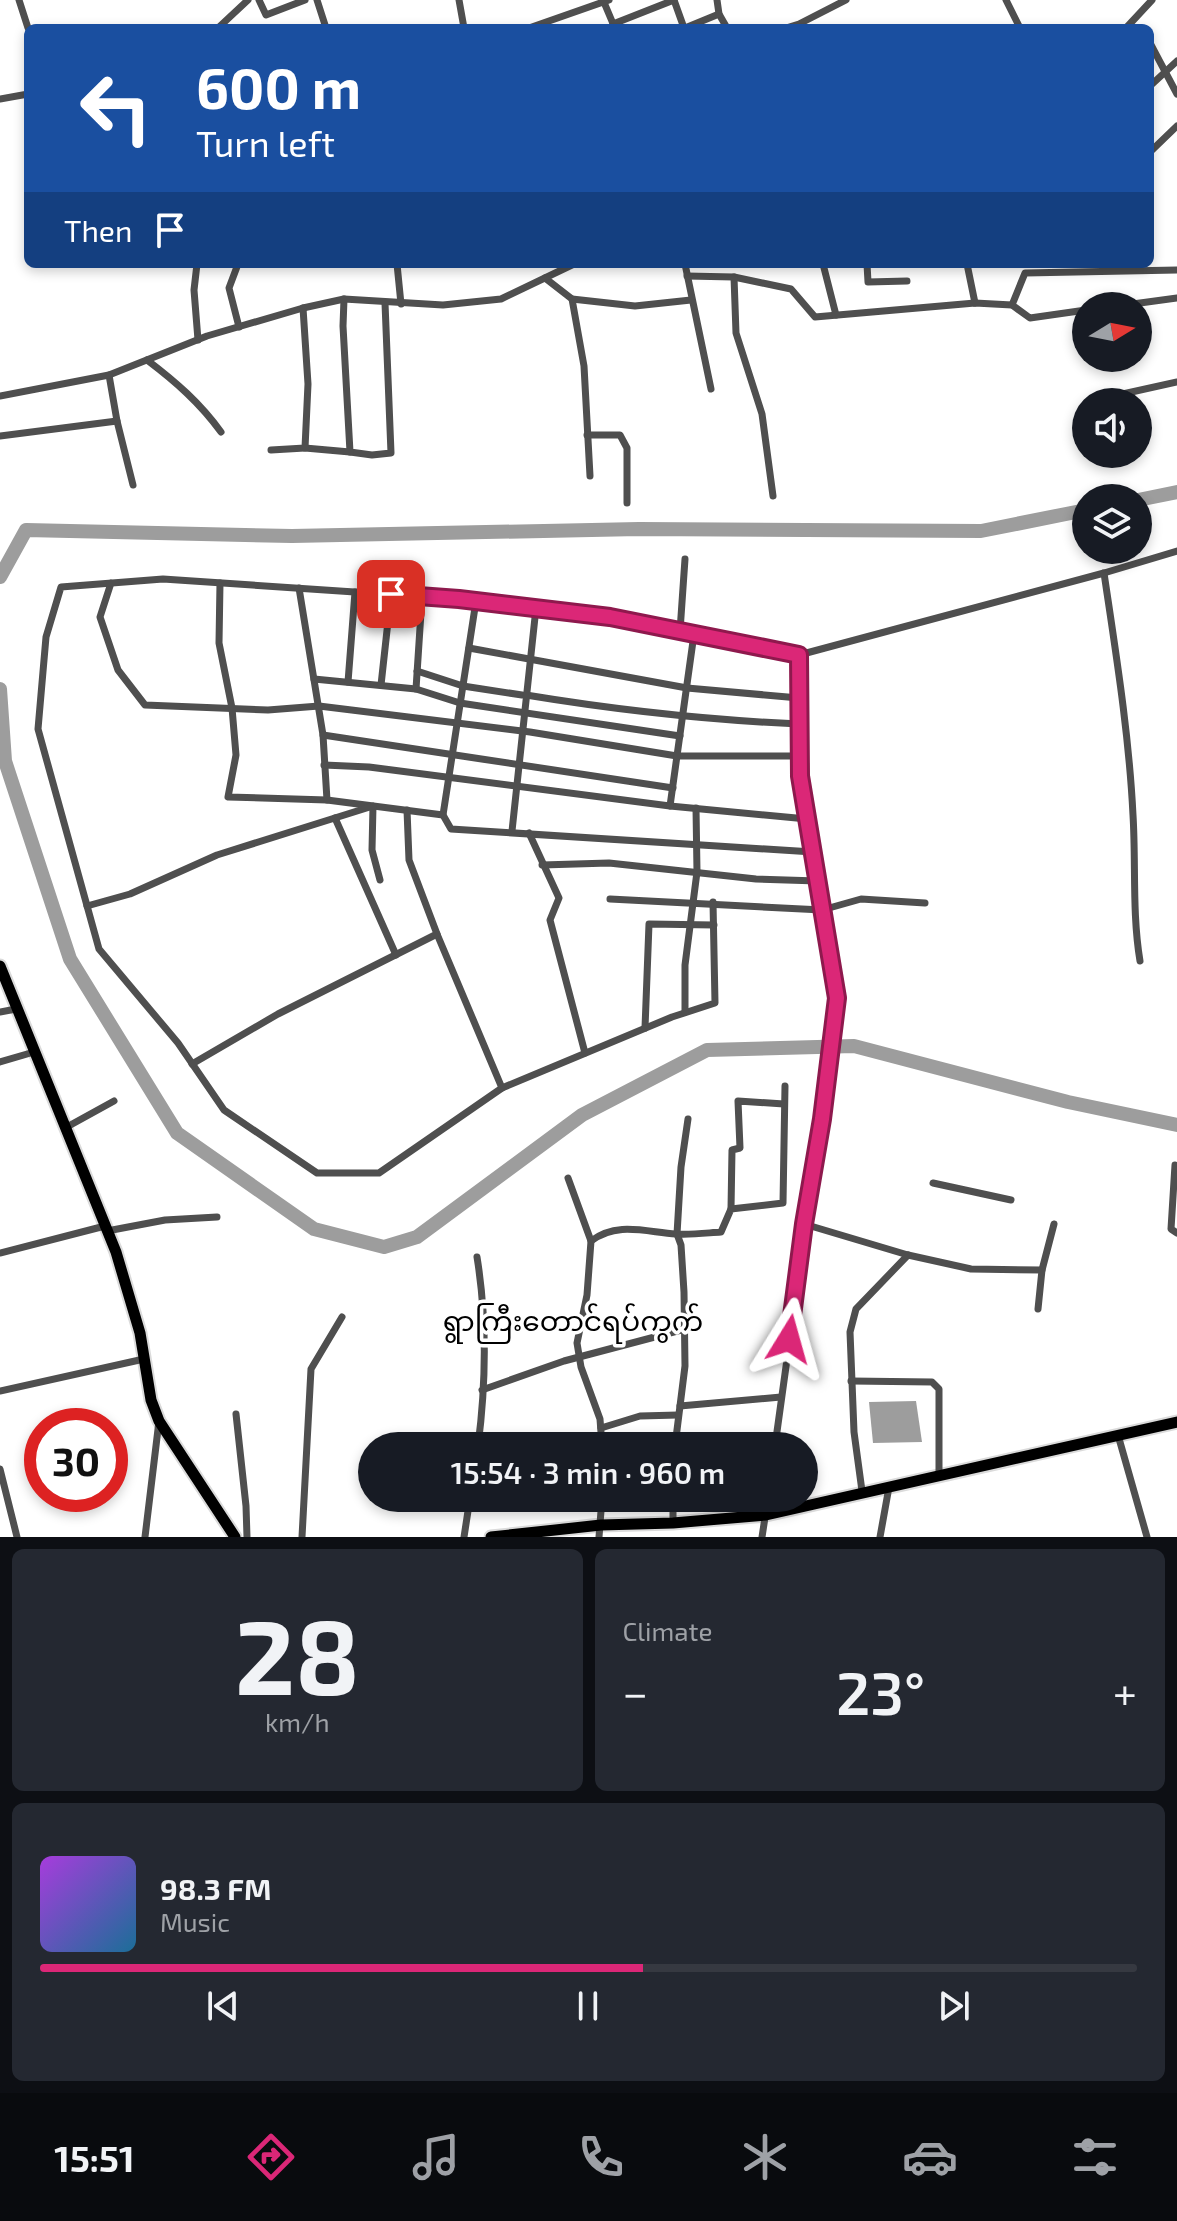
<!DOCTYPE html>
<html lang="en">
<head>
<meta charset="utf-8">
<style>
	:root { --surface:#171b24; --page:#242831; --text:#f1f3f6; --muted:#9ea1a6; --line:#363941; --accent:#db2777 }
	body { margin:0; font-family:"Exo 2","Noto Sans Myanmar",sans-serif; background:var(--page); color:var(--text); height:100vh; display:flex; flex-direction:column; font-size:30px; white-space:nowrap }
	* { box-sizing:border-box; margin:0 }
	p { font-size:26px; color:var(--muted) }
	.icon { flex:none; width:44px; height:44px; fill:none; stroke:currentColor; stroke-width:2; stroke-linecap:round; stroke-linejoin:round }
	.map { position:relative; height:1537px; overflow:hidden }
	.sheet { display:flex; flex-direction:column; gap:12px; padding:12px; background:#0d0f14; flex:1 }
	.sheet>* { flex:none }
	.top-card { position:absolute; left:24px; top:24px; width:1130px; height:244px; border-radius:12px; box-shadow:0 4px 12px #0003; background:#1a4fa0; color:#fff; overflow:hidden }
	.needle { width:52px; rotate:80deg }
	.controls { position:absolute; left:1072px; top:292px; display:grid; gap:16px }
	.controls a { display:grid; place-items:center; width:80px; height:80px; border-radius:50%; background:var(--surface); box-shadow:0 4px 12px #0003; font-size:40px }
	.speed { position:absolute; left:24px; top:1408px; display:flex; gap:16px; font-size:40px; font-weight:700; text-align:center }
	.speed>* { display:grid; place-content:center; width:104px; height:104px; border-radius:50%; background:var(--surface); box-shadow:0 4px 12px #0003; line-height:1 }
	.speed .limit { border:12px solid #d22; background:#fff; color:#111 }
	.pin { position:absolute; display:grid; place-items:center; width:68px; height:68px; color:#fff; margin:-34px; border-radius:16px; box-shadow:0 4px 12px #0006 }
	.me { position:absolute; width:88px; margin:-44px; rotate:8deg; stroke-linejoin:round; filter:drop-shadow(0 0 6px #0008) }
	.turn { display:flex; align-items:center; gap:28px; height:168px; padding:0 40px; font-size:36px }
	.turn .icon { width:104px; height:104px; stroke-width:2.5 }
	.turn b { display:block; font-size:56px; line-height:68px }
	.then { display:flex; align-items:center; height:76px; padding:0 40px; background:#0003; gap:16px; font-size:30px }
	.big { font-size:60px; font-weight:600; line-height:1.1 }
	.sheet .tile { flex:1; display:flex; flex-direction:column; justify-content:center; gap:12px; min-width:0; padding:0 28px; border-radius:12px; background:var(--page) }
	.sheet .dial { align-items:center; gap:0 }
	.dial b { font-size:104px; line-height:1 }
	.song { display:flex; align-items:center; gap:24px }
	.cover { width:96px; height:96px; border-radius:12px; background:linear-gradient(135deg,hsl(280 70% 55%),hsl(200 70% 35%)) }
	.played { height:8px; border-radius:4px; background:linear-gradient(90deg,var(--accent) 55%,var(--line) 55%) }
	.keys { display:flex; justify-content:space-around; direction:ltr }
	.heat { display:flex; justify-content:space-between; align-items:center; font-size:44px; direction:ltr }
	.sheet .tiles { flex:1; display:grid; gap:12px; grid-template-columns:1fr 1fr }
	.tile:last-child { grid-column:span 2 }
	.trip { position:absolute; left:358px; top:1432px; width:460px; height:80px; border-radius:40px; background:var(--surface); box-shadow:0 4px 12px #0003; font-weight:600; line-height:80px; text-align:center }
	.dock { display:flex; height:128px; justify-content:space-around; align-items:center; background:#090b0e; color:var(--muted) }
	.dock .icon { width:56px; height:56px }
	.dock .current { color:var(--accent) }
	.dock b { font-size:36px; color:var(--text) }
	.map>svg:first-child { display:block }
</style>
</head>
<body>
<div class="map">
<svg width="1177" height="1537" viewBox="0 0 1177 1537">
	<rect width="100%" height="100%" fill="#fff"/>
	<polygon fill="#9d9d9d" points="916,1401 922,1442 873,1443 869,1402"/>
	<g fill="none" stroke-linecap="round" stroke-linejoin="round">
		<g stroke="#9d9d9d" stroke-width="14">
			<polyline points="1138,500 1177,492"/>
			<polyline points="0,577 26,530 292,536 639,529 981,531 1086,510"/>
			<polyline points="0,689 5,761 70,959 177,1133 314,1229 384,1247 417,1237 582,1115 707,1050 854,1046 1068,1102 1177,1125"/>
		</g>
		<g stroke="#dbdbdb" stroke-width="15">
			<g id="primary">
				<polyline points="0,966 116,1252 140,1333 151,1400 159,1421 235,1537"/>
				<polyline points="491,1537 601,1525 673,1523 766,1515 1177,1422"/>
			</g>
		</g>
		<g stroke="#4f4f4f" stroke-width="7">
			<polyline points="19,0 28,28"/>
			<polyline points="259,0 266,15 305,0"/>
			<polyline points="317,0 326,28"/>
			<polyline points="459,0 464,28"/>
			<polyline points="603,0 614,26"/>
			<polyline points="674,0 684,28"/>
			<polyline points="717,0 719,14 727,28"/>
			<polyline points="1006,0 1020,28"/>
			<polyline points="613,24 674,0"/>
			<polyline points="218,28 248,0"/>
			<polyline points="529,28 609,0"/>
			<polyline points="685,28 719,14"/>
			<polyline points="786,28 799,24 846,0"/>
			<polyline points="1126,28 1152,0"/>
			<polyline points="1150,43 1177,94"/>
			<polyline points="1150,86 1177,61"/>
			<polyline points="0,99 28,94"/>
			<polyline points="1150,152 1177,126"/>
			<polyline points="197,264 194,290 198,340"/>
			<polyline points="238,264 229,288 239,327"/>
			<polyline points="397,264 401,304"/>
			<polyline points="685,264 711,389"/>
			<polyline points="823,264 836,315"/>
			<polyline points="867,264 868,282 907,281"/>
			<polyline points="967,264 975,303"/>
			<polyline points="687,276 734,277 791,289 815,317 975,303 1012,305 1030,318 1086,310"/>
			<polyline points="734,277 736,333 762,414 773,496"/>
			<polyline points="545,278 572,299 584,366 590,476"/>
			<polyline points="344,299 343,326 350,452 372,455 391,453 385,303"/>
			<polyline points="572,299 635,306 691,300"/>
			<polyline points="1012,305 1025,273 1177,270"/>
			<polyline points="1118,306 1177,298"/>
			<path d="M147,360c29,22 53,43 74,72"/>
			<polyline points="109,375 117,421 133,485"/>
			<polyline points="0,396 109,375 207,336 303,308 344,299 443,305 501,299 574,264"/>
			<polyline points="1100,399 1177,382"/>
			<polyline points="587,435 620,435 627,448 627,503"/>
			<polyline points="0,436 117,421"/>
			<polyline points="305,448 350,452"/>
			<polyline points="271,450 305,448 308,384 303,308"/>
			<path d="M1104,573c12,81 25,161 29,242 3,49 -1,98 7,146"/>
			<polyline points="111,583 100,617 118,670 145,705 268,710 319,706 530,732 677,756 800,756"/>
			<polyline points="220,583 219,643 232,708 236,755 228,797 327,800 443,815"/>
			<polyline points="299,588 323,735 327,800"/>
			<polyline points="476,601 443,815 451,829 813,852"/>
			<polyline points="680,631 685,559"/>
			<polyline points="469,648 687,688 799,698"/>
			<polyline points="417,671 463,686 522,695"/>
			<polyline points="314,679 416,689 460,703 680,736"/>
			<polyline points="348,682 355,592"/>
			<polyline points="381,685 391,594"/>
			<polyline points="416,689 422,597"/>
			<path d="M526,695c91,15 182,25 273,29"/>
			<polyline points="323,735 673,788"/>
			<polyline points="324,765 369,767 670,806 807,819"/>
			<polyline points="670,806 694,634"/>
			<polyline points="335,818 396,955"/>
			<polyline points="512,831 536,608"/>
			<polyline points="529,833 559,898 550,920 585,1053"/>
			<polyline points="542,865 609,863 756,879 818,881"/>
			<polyline points="610,899 822,910 861,899 925,903"/>
			<polyline points="713,902 715,1003 672,1017 502,1088 379,1173 317,1173 224,1110 178,1043 99,949 38,729 46,637 61,587 163,579 459,599 610,617 799,655 1104,573 1177,551"/>
			<polyline points="87,906 130,894 217,855 373,806 372,850 380,880"/>
			<polyline points="437,934 502,1088"/>
			<polyline points="0,1012 16,1009"/>
			<polyline points="685,1012 685,965 697,872 696,808"/>
			<polyline points="645,1028 649,924 714,925"/>
			<polyline points="0,1062 34,1052"/>
			<polyline points="192,1064 278,1014 437,934 409,860 407,810"/>
			<polyline points="65,1128 114,1101"/>
			<polyline points="1175,1165 1171,1229 1177,1233"/>
			<polyline points="568,1178 591,1241 587,1295 577,1343 581,1367 600,1419 602,1446"/>
			<polyline points="933,1183 1011,1200"/>
			<polyline points="731,1209 732,1150 740,1148 738,1101 784,1104"/>
			<polyline points="804,1224 908,1255 971,1269 1042,1270"/>
			<polyline points="107,1231 165,1220 217,1217"/>
			<path d="M591,1241c26,-20 55,-9 85,-7 15,1 30,-1 45,-2l10,-23 52,-6 2,-117"/>
			<polyline points="0,1253 105,1226"/>
			<path d="M477,1257c10,62 9,127 1,189"/>
			<polyline points="1038,1309 1042,1270 1054,1224"/>
			<polyline points="851,1381 932,1382 939,1389 939,1477"/>
			<polyline points="482,1390 564,1361 685,1329"/>
			<polyline points="0,1391 144,1359"/>
			<polyline points="680,1406 781,1397"/>
			<polyline points="236,1414 246,1506 247,1537"/>
			<polyline points="601,1428 640,1416 678,1415"/>
			<polyline points="1118,1435 1147,1537"/>
			<polyline points="675,1446 685,1366 684,1292 681,1245 677,1234 681,1167 688,1119"/>
			<polyline points="775,1446 837,998 800,776 799,655"/>
			<polyline points="0,1469 17,1537"/>
			<polyline points="862,1491 854,1432 850,1332 856,1309 908,1255"/>
			<polyline points="673,1498 673,1523"/>
			<polyline points="145,1537 159,1421"/>
			<polyline points="302,1537 311,1369 342,1317"/>
			<polyline points="464,1537 470,1498"/>
			<polyline points="599,1537 602,1498"/>
			<polyline points="762,1537 768,1498"/>
			<polyline points="880,1537 889,1487"/>
		</g>
		<use href="#primary" stroke="#000" stroke-width="11"/>
	</g>
	<g fill="none" stroke-linecap="round" stroke-linejoin="round">
		<g stroke="#8e194d" stroke-width="20">
			<polyline id="route" points="391,594 459,599 610,617 799,655 800,776 837,998 822,1119 804,1224 789,1339"/>
		</g>
		<use href="#route" stroke="#db2777" stroke-width="14"/>
	</g>
	<g text-anchor="middle" dominant-baseline="central" stroke-width="7" stroke-linejoin="round" paint-order="stroke">
		<g font-size="28" fill="#000" stroke="#fff">
			<text x="573" y="1320">ရွာကြီးတောင်ရပ်ကွက်</text>
		</g>
	</g>
</svg>
<div class="controls">
<a><svg class="needle" viewBox="-14 -14 28 28"><path d="M0-13l5 13h-10z" fill="#e53935"/><path d="M0 13l5-13h-10z" fill="#9ea1a6"/></svg></a>
<a><svg class="icon" aria-label="sound" viewBox="0 0 24 24"><path d="M4 9h4l5-4v14l-5-4H4zM17 9q2 3 0 6"/></svg></a>
<a><svg class="icon" aria-label="layers" viewBox="0 0 24 24"><path d="M12 4l9 5-9 5-9-5zM3 14l9 5 9-5"/></svg></a>
</div>
<div class="speed"><div class="limit">30</div></div>
<div class="pin" style="left:391px;top:594px;background:#d93025"><svg class="icon" aria-label="arrive" viewBox="0 0 24 24"><path d="M6 21V4h12l-3 4 3 4H6"/></svg></div>
<svg class="me" style="left:789px;top:1339px" viewBox="-20 -20 40 40"><path d="M0-17L14 15 0 8-14 15z" fill="#db2777" stroke="#fff" stroke-width="4"/></svg>
<div class="trip">15:54 · 3 min · 960 m</div>
<div class="top-card">
<div class="turn"><svg class="icon" aria-label="left" viewBox="0 0 24 24"><path d="M17 20v-9H6M10 6l-5 5 5 5"/></svg><div><b>600 m</b>Turn left</div></div>
<div class="then">Then<svg class="icon" aria-label="arrive" viewBox="0 0 24 24"><path d="M6 21V4h12l-3 4 3 4H6"/></svg></div>
</div>
</div>
<section class="sheet">
<div class="tiles">
<div class="tile dial"><b>28</b><p>km/h</p></div>
<div class="tile"><p>Climate</p>
<div class="heat"><a>−</a><b class="big">23°</b><a>+</a></div>
</div>
<div class="tile">
<div class="song"><i class="cover"></i><div><b>98.3 FM</b><p>Music</p></div></div>
<div class="played"></div>
<div class="keys"><svg class="icon" aria-label="previous" viewBox="0 0 24 24"><path d="M18 5L8 12l10 7zM5 5v14"/></svg><svg class="icon" aria-label="pause" viewBox="0 0 24 24"><path d="M8 5v14M16 5v14"/></svg><svg class="icon" aria-label="next" viewBox="0 0 24 24"><path d="M6 5l10 7-10 7zM19 5v14"/></svg></div>
</div>
</div>
</section>
<nav class="dock">
<b>15:51</b>
<svg class="icon current" aria-label="directions" viewBox="0 0 24 24"><path d="M12 3l9 9-9 9-9-9zM9 14v-3h6M13 9l2 2-2 2"/></svg>
<svg class="icon" aria-label="music" viewBox="0 0 24 24"><path d="M9 18V5l10-2v13"/><circle cx="6" cy="18" r="3"/><circle cx="16" cy="16" r="3"/></svg>
<svg class="icon" aria-label="phone" viewBox="0 0 24 24"><path d="M5 4h4l2 5-3 2q2 4 5 5l2-3 5 2v4C11 20 4 13 5 4z"/></svg>
<svg class="icon" aria-label="climate" viewBox="0 0 24 24"><path d="M12 3v18M4 7l16 10M4 17L20 7"/></svg>
<svg class="icon" aria-label="car" viewBox="0 0 24 24"><path d="M5 17H2v-5l4-1 3-4h7l3 4 3 1v5h-3M9 17h6M6 11h13"/><circle cx="7" cy="17" r="2"/><circle cx="17" cy="17" r="2"/></svg>
<svg class="icon" aria-label="filters" viewBox="0 0 24 24"><path d="M4 7h16M4 17h16"/><circle cx="9" cy="7" r="2"/><circle cx="15" cy="17" r="2"/></svg>
</nav>
</body>
</html>
